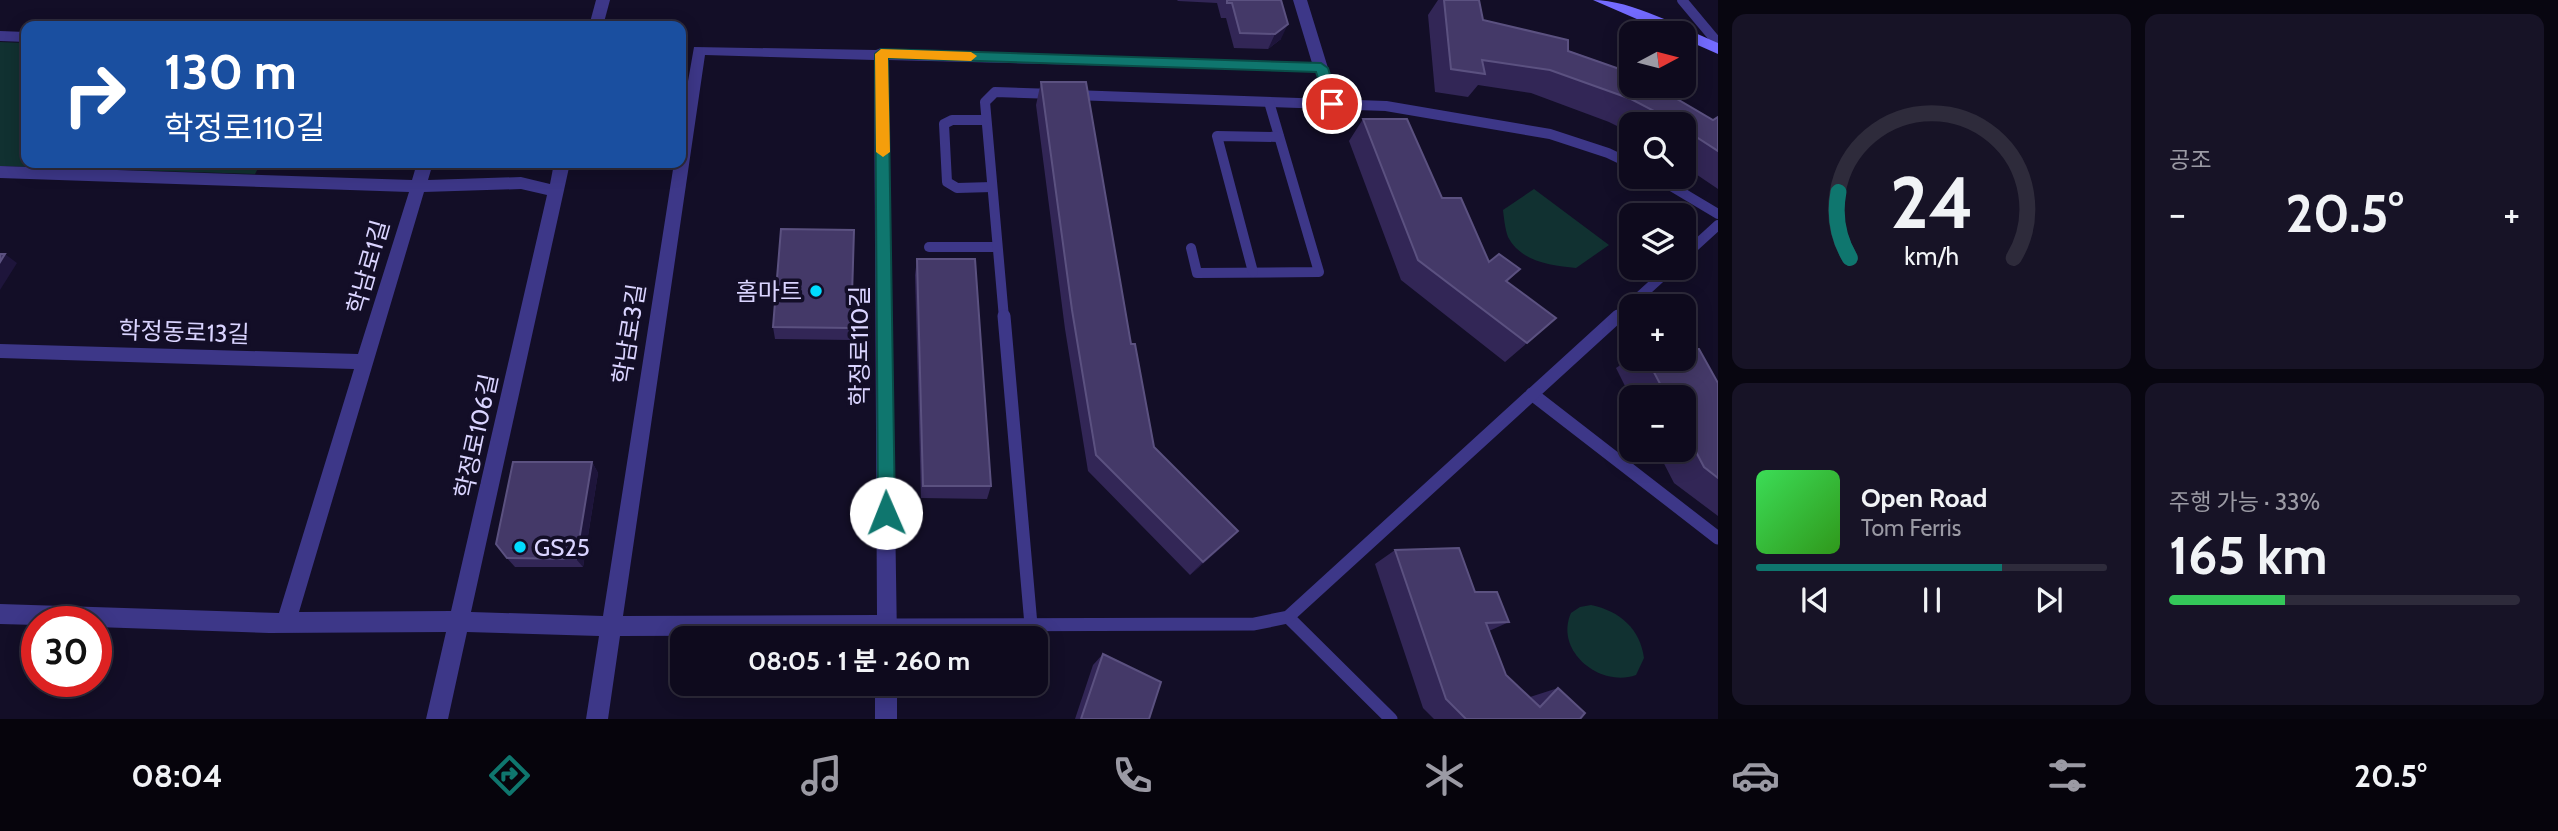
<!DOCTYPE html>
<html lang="ko">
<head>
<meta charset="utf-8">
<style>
	:root { --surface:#0e0a1d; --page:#171326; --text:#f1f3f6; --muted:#9b9aa4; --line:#2e2b3b; --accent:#0f766e }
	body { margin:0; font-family:Cabin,"Noto Sans KR",sans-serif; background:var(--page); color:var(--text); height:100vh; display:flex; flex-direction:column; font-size:26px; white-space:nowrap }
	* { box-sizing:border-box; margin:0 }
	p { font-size:23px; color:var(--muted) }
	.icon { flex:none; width:38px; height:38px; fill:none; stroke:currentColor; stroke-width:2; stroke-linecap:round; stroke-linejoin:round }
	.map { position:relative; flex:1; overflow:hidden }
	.panel { display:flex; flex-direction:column; gap:14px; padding:14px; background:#080610; width:840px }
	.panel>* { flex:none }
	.hud { position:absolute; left:21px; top:21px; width:665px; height:147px; border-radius:14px; box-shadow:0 4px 18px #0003,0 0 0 2px var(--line); background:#1a4fa0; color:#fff; overflow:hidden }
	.needle { width:46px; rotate:83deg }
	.tools { position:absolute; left:1619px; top:21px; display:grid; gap:14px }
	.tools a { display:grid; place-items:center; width:77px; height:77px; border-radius:14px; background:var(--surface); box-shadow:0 4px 18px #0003,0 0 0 2px var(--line); font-size:35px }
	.speed { position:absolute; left:21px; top:606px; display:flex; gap:14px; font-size:35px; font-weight:700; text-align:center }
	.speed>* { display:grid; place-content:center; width:91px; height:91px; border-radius:50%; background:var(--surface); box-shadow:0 4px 18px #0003,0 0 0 2px var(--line); line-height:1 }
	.speed .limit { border:10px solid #d22; background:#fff; color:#111 }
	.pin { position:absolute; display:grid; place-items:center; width:60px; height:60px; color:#fff; margin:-30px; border:4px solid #fff; border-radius:50%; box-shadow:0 2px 7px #0007 }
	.me { position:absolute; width:77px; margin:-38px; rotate:359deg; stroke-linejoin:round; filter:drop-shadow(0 0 5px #0008) }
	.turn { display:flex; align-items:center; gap:24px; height:147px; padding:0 28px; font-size:32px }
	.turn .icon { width:91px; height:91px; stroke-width:2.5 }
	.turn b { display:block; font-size:49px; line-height:60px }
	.big { font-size:52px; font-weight:700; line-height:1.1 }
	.panel .card { flex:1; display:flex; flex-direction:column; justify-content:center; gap:10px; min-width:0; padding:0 24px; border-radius:14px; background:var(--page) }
	.panel .dial { align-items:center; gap:0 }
	.dial svg { height:182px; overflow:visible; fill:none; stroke:var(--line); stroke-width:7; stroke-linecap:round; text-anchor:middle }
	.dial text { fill:var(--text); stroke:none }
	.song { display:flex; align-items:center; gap:21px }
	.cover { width:84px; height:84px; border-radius:10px; background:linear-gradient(135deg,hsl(130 70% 55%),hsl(110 70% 35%)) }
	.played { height:7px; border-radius:4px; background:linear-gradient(90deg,var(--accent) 70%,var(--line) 70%) }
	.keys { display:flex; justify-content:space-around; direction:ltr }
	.heat { display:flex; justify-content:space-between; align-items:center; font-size:38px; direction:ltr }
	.charge { height:10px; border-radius:5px; background:linear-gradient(90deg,#34c759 33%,var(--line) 0) }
	.panel .tiles { flex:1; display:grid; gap:14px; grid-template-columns:repeat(2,1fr) }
	.trip { position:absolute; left:670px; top:626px; width:378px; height:70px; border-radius:14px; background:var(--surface); box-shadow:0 4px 18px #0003,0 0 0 2px var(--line); font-weight:700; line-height:70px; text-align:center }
	.tab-bar { display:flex; height:112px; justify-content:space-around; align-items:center; background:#06040c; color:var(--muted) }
	.tab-bar .icon { width:49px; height:49px }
	.tab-bar .on { color:var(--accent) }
	.tab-bar b { font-size:32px; color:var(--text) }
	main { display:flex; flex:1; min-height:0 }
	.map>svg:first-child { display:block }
</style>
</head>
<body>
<main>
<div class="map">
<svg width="1718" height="719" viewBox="0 0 1718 719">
	<rect width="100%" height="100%" fill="#130e27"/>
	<g fill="#113131">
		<polygon points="0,42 26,43 26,163 261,163 255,174 0,166"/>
		<path d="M1534,189l75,56 -33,23c-24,-3 -54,-5 -68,-31 -3,-8 -4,-19 -5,-27z"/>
		<path d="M1591,605c29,6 49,24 53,53l-8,17c-36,13 -82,-24 -65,-62l9,-6z"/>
	</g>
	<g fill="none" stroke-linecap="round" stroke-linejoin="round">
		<g stroke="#3d3788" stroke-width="10">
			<polyline points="1682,0 1718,43"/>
			<polyline points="1321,68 1332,104"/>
			<polyline points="1073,95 1386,106 1550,134 1608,153 1631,164"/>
			<polyline points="986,120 952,120 944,124 947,182 957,188 992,187"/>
			<polyline points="1656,177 1718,214"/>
			<polyline points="1628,234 1631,236"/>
			<polyline points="929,247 997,247"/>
			<polyline points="1191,248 1197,273 1319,272 1269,102"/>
			<polyline points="1684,256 1718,225"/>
			<polyline points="1253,272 1217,136 1279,137"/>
			<polyline points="1004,318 985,102 995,92 1054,94"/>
			<polyline points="1616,318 1671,268"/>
		</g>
		<g stroke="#3d3788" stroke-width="13">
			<polyline points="1004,316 1031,625"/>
			<polyline points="1532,394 1718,538"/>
			<polyline points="1288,617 1391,719"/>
			<polyline points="887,625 1254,624 1288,617 1618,316"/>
		</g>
		<g fill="#3d3788" fill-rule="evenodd">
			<polygon points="596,0 610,0 603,26 589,26"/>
			<path d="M1293,0h14l21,68 -2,3 -438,-11 9,579h-20v-4l-257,1 -12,83h-22l13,-83 -132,-4 -19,87h-22l20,-87 -177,1 -173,-6v-6h-59v4l-37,-1v-20l279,9 75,-244 -354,-11v-14l358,10 51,-162 -409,-14v-12l412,14 5,-17h16l-5,17 93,-3 29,7 4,-21h16l-99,449 132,4 71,-453h7v-42l13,-74 182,3 5,-2 6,3 425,12zM705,55l169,5 3,555 -254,1zM521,189l26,6 -96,416 -152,1 125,-420z"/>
			<polygon points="0,31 26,32 26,42 0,41"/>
			<rect x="875" y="684" width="22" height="35"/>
		</g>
		<path fill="#746bff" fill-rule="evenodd" d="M1593,0c39,0 89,28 125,43v11l-34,-15v-6h-15z"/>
	</g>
	<g fill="#322656">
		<polygon points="1177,0 1281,0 1281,39 1268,49 1234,48 1226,18 1221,18 1217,3 1178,1"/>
		<polygon points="1438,0 1479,0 1483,20 1629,72 1631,70 1631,86 1667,93 1713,120 1718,117 1718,189 1684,166 1684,124 1631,124 1631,133 1609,122 1531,93 1478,85 1468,97 1435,92 1428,15"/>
		<polygon points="1041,82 1131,344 1154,447 1238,531 1224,545 1190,575 1088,471 1065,329 1036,105"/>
		<polygon points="1363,119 1442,198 1489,262 1520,269 1507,282 1556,318 1505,362 1401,280 1349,141"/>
		<polygon points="854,244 851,340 775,339 773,327"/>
		<polygon points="917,259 991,486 987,499 921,498 915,275"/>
		<polygon points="1631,358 1631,359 1684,359 1718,383 1718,516 1674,483 1657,450 1684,450 1684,397 1631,398 1616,368"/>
		<polygon points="592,462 598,473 583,567 515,567 507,558"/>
		<polygon points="1395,550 1475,592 1509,622 1489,631 1506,675 1530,697 1558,688 1580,719 1434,719 1423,708 1375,564"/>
		<polygon points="1103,654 1149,719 1075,719 1093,665"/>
	</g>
	<g fill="#1e153b">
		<polygon points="1288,24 1281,39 1268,49 1275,34"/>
		<polygon points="5,254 17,263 0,290 0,262"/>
		<polygon points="592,462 598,473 583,567 576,559"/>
		<polygon points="1238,531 1224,545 1190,575 1203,562"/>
	</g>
	<g fill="#443968" stroke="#5b5180" stroke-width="2">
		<polygon points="1227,0 1281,0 1288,24 1275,34 1240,33 1232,3 1227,3"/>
		<polygon points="1444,0 1479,0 1483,20 1568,40 1568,51 1631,73 1631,86 1670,86 1667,93 1713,120 1718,117 1718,151 1684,129 1684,124 1676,124 1660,114 1631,99 1550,70 1482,60 1485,74 1451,69"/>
		<polygon points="1041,82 1086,82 1131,344 1135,344 1154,447 1238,531 1203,562 1096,455 1072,310"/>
		<polygon points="1363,119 1407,119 1442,198 1461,198 1489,262 1499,254 1520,269 1506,281 1556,318 1527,343 1418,260"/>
		<polygon points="781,229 854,230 851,328 773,327"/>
		<polygon points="0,254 5,254 0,262"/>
		<polygon points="917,259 975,259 991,486 923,486"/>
		<polygon points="1684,349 1699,349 1718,383 1718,478 1704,467 1684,429 1684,397 1667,397 1647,359 1684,359"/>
		<polygon points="513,462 592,462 576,559 507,558 496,544"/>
		<polygon points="1459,548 1475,592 1497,592 1509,622 1486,623 1506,675 1540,707 1558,688 1585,713 1580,719 1466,719 1446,699 1395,550"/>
		<polygon points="1103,654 1161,682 1149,719 1081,719"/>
	</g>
	<polygon fill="#0f766e" stroke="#0a4d48" stroke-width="2" points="881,49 1321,63 1328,68 1339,104 1332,109 1328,108 1316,72 888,58 895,513 893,519 886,522 880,519 878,513 875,54"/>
	<polygon fill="#f59e0b" points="881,49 971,52 977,56 971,61 888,58 890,152 883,157 876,152 875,54"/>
	<g fill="#00dcff" stroke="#130e27" stroke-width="2.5">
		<circle cx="816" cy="291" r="7"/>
		<circle cx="520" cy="547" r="7"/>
	</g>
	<g text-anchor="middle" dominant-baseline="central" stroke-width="7" stroke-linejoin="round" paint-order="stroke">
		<g font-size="24" fill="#dad4ff" stroke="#130e27">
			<text transform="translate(368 267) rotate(-74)">학남로1길</text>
			<text transform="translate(184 332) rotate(2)">학정동로13길</text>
			<text transform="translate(629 334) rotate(-81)">학남로3길</text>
			<text transform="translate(859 346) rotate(-90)">학정로110길</text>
			<text transform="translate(476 436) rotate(-78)">학정로106길</text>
		</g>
		<g font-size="24" fill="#dad4ff" stroke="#130e27" text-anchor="end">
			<text x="802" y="291">홈마트</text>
			<text x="534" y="547" text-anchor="start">GS25</text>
		</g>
	</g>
</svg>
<div class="tools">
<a><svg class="needle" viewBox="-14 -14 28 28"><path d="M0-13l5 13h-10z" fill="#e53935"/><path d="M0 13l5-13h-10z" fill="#9b9aa4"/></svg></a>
<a><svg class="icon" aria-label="search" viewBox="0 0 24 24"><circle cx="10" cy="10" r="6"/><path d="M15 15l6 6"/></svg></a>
<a><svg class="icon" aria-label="layers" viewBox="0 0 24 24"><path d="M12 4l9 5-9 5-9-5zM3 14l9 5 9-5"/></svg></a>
<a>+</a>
<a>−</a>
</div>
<div class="speed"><div class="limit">30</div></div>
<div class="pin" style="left:1332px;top:104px;background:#d93025"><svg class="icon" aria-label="arrive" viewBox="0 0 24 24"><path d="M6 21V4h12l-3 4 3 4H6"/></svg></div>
<svg class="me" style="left:886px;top:513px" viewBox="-20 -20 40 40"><circle r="19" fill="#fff"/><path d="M0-13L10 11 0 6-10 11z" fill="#0f766e"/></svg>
<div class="trip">08:05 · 1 분 · 260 m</div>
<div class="hud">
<div class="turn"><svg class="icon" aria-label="right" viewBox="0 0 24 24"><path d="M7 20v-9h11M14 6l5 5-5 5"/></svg><div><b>130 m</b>학정로110길</div></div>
</div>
</div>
<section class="panel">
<div class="tiles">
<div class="card dial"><svg viewBox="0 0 100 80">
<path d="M14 69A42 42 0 1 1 86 69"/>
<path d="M14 69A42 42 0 0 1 9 40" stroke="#0f766e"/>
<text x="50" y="56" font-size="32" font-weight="700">24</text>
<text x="50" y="72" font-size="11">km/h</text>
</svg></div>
<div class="card"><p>공조</p>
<div class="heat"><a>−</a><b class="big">20.5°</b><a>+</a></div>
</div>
<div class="card">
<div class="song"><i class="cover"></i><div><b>Open Road</b><p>Tom Ferris</p></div></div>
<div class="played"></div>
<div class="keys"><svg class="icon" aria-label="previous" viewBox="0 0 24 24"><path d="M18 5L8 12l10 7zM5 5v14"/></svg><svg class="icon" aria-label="pause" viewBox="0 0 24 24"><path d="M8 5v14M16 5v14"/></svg><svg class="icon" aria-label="next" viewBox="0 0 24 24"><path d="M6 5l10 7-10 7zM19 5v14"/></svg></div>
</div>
<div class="card"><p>주행 가능 · 33%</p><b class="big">165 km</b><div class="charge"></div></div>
</div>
</section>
</main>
<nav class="tab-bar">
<b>08:04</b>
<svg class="icon on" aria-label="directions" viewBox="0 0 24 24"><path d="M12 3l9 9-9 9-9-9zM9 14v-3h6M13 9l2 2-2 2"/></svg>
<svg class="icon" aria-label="music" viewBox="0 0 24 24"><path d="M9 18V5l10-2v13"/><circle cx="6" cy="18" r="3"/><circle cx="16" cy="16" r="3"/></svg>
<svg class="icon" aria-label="phone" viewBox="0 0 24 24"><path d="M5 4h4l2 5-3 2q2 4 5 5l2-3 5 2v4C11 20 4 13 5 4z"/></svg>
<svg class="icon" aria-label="climate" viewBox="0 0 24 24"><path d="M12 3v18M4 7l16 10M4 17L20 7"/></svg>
<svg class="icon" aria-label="car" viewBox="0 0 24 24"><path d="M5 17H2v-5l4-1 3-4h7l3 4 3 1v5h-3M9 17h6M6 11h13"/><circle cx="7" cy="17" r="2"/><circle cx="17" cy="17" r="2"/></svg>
<svg class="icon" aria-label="filters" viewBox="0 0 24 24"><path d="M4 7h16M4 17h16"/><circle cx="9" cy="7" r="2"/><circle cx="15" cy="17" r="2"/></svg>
<b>20.5°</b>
</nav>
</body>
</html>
